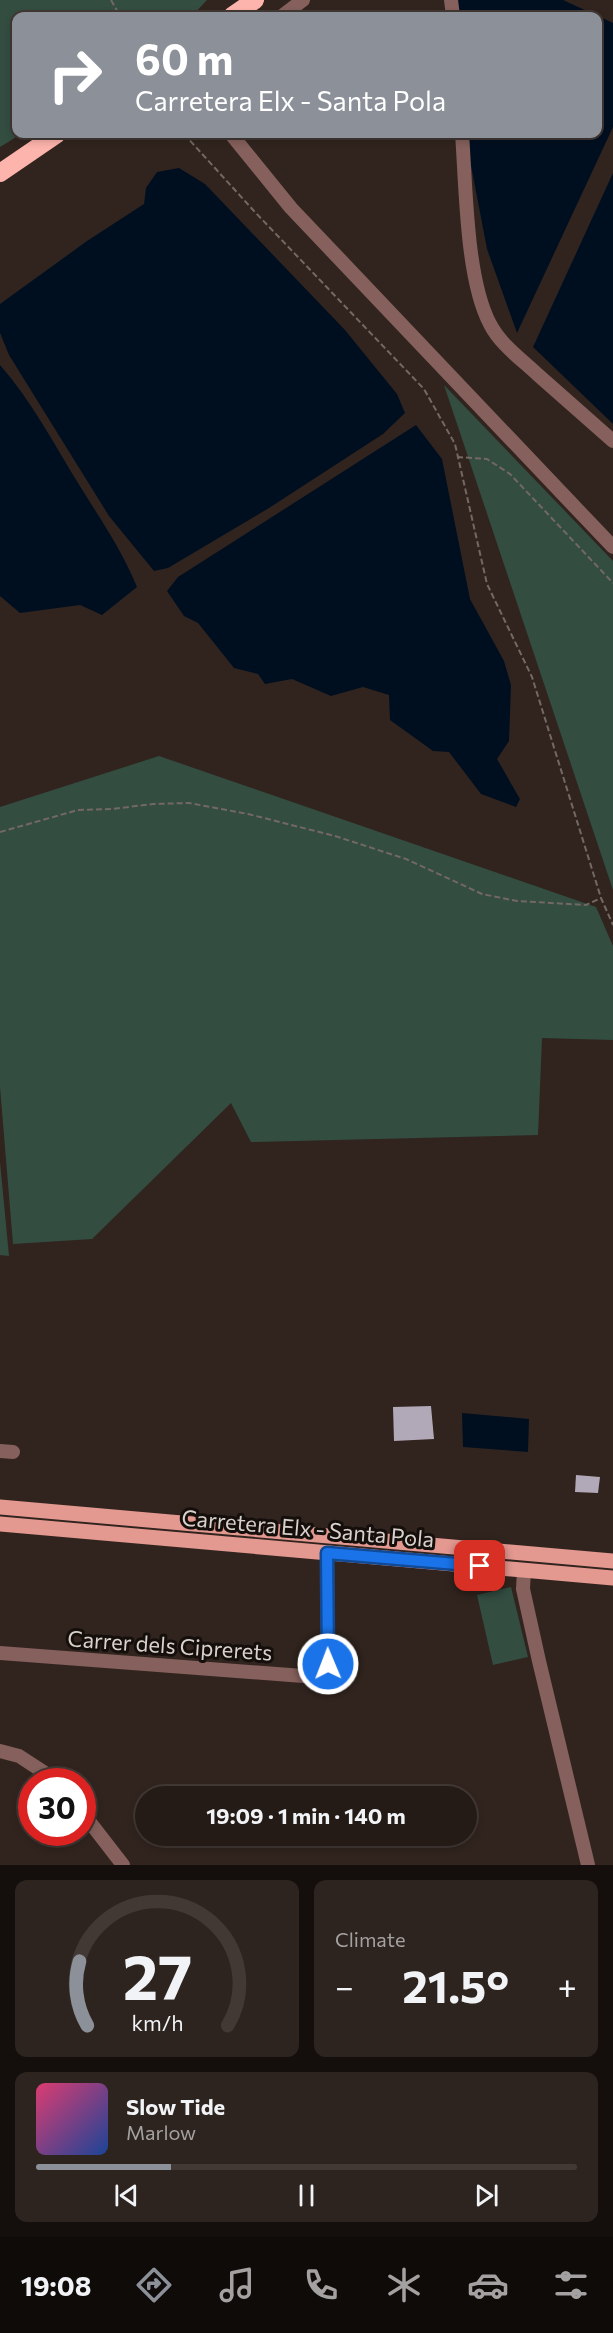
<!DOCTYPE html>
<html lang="en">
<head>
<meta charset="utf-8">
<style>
	:root { --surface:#251b16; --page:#2d241f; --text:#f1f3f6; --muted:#a3a1a1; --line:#423935; --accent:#8c9099 }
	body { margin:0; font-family:Commissioner,sans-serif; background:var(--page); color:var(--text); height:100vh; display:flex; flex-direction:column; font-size:22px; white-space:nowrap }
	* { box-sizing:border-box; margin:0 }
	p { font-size:20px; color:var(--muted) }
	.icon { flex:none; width:33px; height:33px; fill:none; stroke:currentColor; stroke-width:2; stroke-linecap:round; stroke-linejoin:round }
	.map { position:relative; height:1865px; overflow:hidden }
	.panel { display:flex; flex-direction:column; gap:15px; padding:15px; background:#140f0c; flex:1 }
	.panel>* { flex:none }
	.banner { position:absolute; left:12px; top:12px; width:590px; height:126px; border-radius:12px; box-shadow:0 3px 9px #0003,0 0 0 2px var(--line); background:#8c9099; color:#fff; overflow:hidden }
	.speed { position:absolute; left:18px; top:1768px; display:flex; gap:12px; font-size:30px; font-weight:700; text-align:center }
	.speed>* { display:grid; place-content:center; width:78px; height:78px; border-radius:50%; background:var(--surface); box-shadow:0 3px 9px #0003,0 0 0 2px var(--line); line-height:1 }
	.speed .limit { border:9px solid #d22; background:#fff; color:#111 }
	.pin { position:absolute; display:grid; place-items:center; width:51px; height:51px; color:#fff; margin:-26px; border-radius:12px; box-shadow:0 3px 9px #0006 }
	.me { position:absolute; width:66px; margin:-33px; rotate:359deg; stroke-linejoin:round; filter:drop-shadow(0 0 4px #0008) }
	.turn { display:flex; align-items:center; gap:21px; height:126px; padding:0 24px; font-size:27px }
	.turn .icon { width:78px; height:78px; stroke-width:2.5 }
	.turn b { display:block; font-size:42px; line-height:51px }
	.big { font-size:45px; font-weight:700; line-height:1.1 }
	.panel .widget { flex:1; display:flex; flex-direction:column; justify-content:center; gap:9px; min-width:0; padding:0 21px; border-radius:12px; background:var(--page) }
	.panel .dial { align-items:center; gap:0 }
	.dial svg { height:156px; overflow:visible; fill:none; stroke:var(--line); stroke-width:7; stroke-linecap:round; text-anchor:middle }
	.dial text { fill:var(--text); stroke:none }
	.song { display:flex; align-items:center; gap:18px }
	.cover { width:72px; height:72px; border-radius:9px; background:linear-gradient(135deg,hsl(340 70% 55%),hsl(220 70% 35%)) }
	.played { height:6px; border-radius:3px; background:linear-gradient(90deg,var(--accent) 25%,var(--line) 25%) }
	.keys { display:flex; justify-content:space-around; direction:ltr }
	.heat { display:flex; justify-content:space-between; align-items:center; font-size:33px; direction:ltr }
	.panel .tiles { flex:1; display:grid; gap:15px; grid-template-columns:1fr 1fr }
	.widget:last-child { grid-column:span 2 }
	.trip { position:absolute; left:135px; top:1786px; width:342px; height:60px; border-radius:30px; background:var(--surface); box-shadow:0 3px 9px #0003,0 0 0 2px var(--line); font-weight:700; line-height:60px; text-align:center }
	.dock { display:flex; height:96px; justify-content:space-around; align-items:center; background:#0f0b09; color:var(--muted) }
	.dock .icon { width:42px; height:42px }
	.dock .selected { color:var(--accent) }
	.dock b { font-size:27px; color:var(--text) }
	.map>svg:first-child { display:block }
</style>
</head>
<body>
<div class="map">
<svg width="613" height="1865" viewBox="0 0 613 1865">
	<rect width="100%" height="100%" fill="#31241e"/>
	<g fill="#334d41">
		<polygon points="0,0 207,0 192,16 16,16 16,134 21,134 0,147"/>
		<polygon points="444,385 613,561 613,890"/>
		<polygon points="159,756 596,907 613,946 613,1040 542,1038 538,1135 251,1142 231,1103 92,1239 13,1244 0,1087 0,807"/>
		<polygon points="0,1162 9,1256 0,1255"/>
		<polygon points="511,1587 528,1657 493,1665 477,1595"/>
	</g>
	<g fill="#000f20">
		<polygon points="450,0 563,0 613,23 613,127 517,333 487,249 465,134 597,134 597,16 450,16"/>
		<polygon points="179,168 205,184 345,330 397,394 405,413 383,434 269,508 168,568 154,571 109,516 9,355 0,333 0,304 87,241 144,204 146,188 157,172"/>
		<polygon points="613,173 613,424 533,347"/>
		<path d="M0,365c31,35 54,79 78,118 21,34 44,67 59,104l-35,28 -22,-10 -60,8 -20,-17z"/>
		<polygon points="416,425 442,459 470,599 504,661 511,685 509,741 497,759 520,799 516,807 481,794 449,752 433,751 390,720 389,695 363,687 331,696 292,679 265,684 258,674 234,668 198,623 184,616 167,591 178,577"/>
		<polygon points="462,1413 529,1419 528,1452 463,1447"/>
	</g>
	<g fill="#b2a9b8">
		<polygon points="431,1406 434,1439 394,1441 393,1407"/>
		<polygon points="576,1475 600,1477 598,1493 575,1492"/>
	</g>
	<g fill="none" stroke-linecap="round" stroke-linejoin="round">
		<g stroke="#736863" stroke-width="2" stroke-dasharray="6 3" stroke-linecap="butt">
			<polyline points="111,0 120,16"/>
			<polyline points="184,134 254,211 424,389 455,444 487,584 532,677 601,898 613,925"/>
			<polyline points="457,457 487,459 510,474 613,583"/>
			<polyline points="0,832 78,810 112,809 153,804 189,803 248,814 335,836 406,859 482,894 517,901 586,905 601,898"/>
		</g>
		<g stroke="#85605c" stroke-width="14">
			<polyline points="451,0 453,16"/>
			<polyline points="282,16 303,0"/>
			<polyline points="231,134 291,208 613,547"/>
			<path d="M462,134c4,52 4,145 28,190 10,20 31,35 47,50 25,22 51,45 76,67"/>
			<polyline points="0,1451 13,1452"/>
			<polyline points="524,1570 523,1589 539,1661 588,1865"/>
			<polyline points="0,1653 316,1677 328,1664 327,1553"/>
			<polyline points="0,1751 19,1756 59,1782"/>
			<polyline points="82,1812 123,1865"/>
		</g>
		<g stroke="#e39890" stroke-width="15">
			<polyline points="0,1507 613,1561"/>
			<polyline points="0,1524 613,1578"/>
		</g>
		<g stroke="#fdb4ac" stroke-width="18">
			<polyline points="232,16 255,0"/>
			<polyline points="0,173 57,134"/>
		</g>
	</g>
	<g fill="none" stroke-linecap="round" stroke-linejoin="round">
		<g stroke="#114b97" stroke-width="15">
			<polyline id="route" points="328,1664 327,1553 480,1566"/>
		</g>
		<use href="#route" stroke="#1a73e8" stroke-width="10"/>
	</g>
	<g text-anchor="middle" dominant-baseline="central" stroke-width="6" stroke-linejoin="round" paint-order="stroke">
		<g font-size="22" fill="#d9d1cc" stroke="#150f0c">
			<text transform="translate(308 1528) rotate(5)">Carretera Elx - Santa Pola</text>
			<text transform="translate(170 1645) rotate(4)">Carrer dels Ciprerets</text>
		</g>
	</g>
</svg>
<div class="speed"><div class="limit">30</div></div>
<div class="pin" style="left:480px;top:1566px;background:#d93025"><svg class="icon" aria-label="arrive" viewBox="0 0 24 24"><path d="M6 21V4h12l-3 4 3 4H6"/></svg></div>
<svg class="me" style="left:328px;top:1664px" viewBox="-20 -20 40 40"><circle r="17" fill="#1a73e8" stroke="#fff" stroke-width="3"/><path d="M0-11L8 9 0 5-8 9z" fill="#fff"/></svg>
<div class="trip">19:09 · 1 min · 140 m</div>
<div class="banner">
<div class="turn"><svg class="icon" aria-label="right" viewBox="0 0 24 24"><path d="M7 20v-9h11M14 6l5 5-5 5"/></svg><div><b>60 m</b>Carretera Elx - Santa Pola</div></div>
</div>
</div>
<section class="panel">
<div class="tiles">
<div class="widget dial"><svg viewBox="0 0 100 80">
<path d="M14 69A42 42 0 1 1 86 69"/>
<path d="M14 69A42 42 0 0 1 10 36" stroke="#8c9099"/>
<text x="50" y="56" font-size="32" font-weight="700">27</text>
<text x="50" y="72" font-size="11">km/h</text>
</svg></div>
<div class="widget"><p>Climate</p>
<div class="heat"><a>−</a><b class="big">21.5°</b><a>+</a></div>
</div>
<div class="widget">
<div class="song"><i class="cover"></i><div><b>Slow Tide</b><p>Marlow</p></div></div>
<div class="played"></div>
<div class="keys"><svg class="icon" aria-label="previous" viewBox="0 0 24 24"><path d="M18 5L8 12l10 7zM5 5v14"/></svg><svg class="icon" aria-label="pause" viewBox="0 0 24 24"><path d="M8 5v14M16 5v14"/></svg><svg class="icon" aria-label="next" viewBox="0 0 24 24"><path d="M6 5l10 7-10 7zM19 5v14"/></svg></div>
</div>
</div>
</section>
<nav class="dock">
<b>19:08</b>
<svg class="icon selected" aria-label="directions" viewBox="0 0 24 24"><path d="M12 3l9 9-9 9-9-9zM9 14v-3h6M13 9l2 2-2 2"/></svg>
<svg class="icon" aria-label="music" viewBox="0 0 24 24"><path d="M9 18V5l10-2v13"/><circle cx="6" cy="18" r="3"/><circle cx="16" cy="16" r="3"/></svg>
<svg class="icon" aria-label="phone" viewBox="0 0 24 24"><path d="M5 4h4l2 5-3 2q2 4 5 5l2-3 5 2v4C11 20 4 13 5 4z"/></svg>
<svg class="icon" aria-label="climate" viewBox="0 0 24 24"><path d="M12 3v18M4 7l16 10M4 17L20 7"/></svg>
<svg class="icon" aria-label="car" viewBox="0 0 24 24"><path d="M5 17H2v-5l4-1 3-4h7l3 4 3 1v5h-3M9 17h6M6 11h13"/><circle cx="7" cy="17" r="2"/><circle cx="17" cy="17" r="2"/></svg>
<svg class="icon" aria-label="filters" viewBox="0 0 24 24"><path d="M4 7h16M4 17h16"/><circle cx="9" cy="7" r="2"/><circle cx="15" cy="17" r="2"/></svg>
</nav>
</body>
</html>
